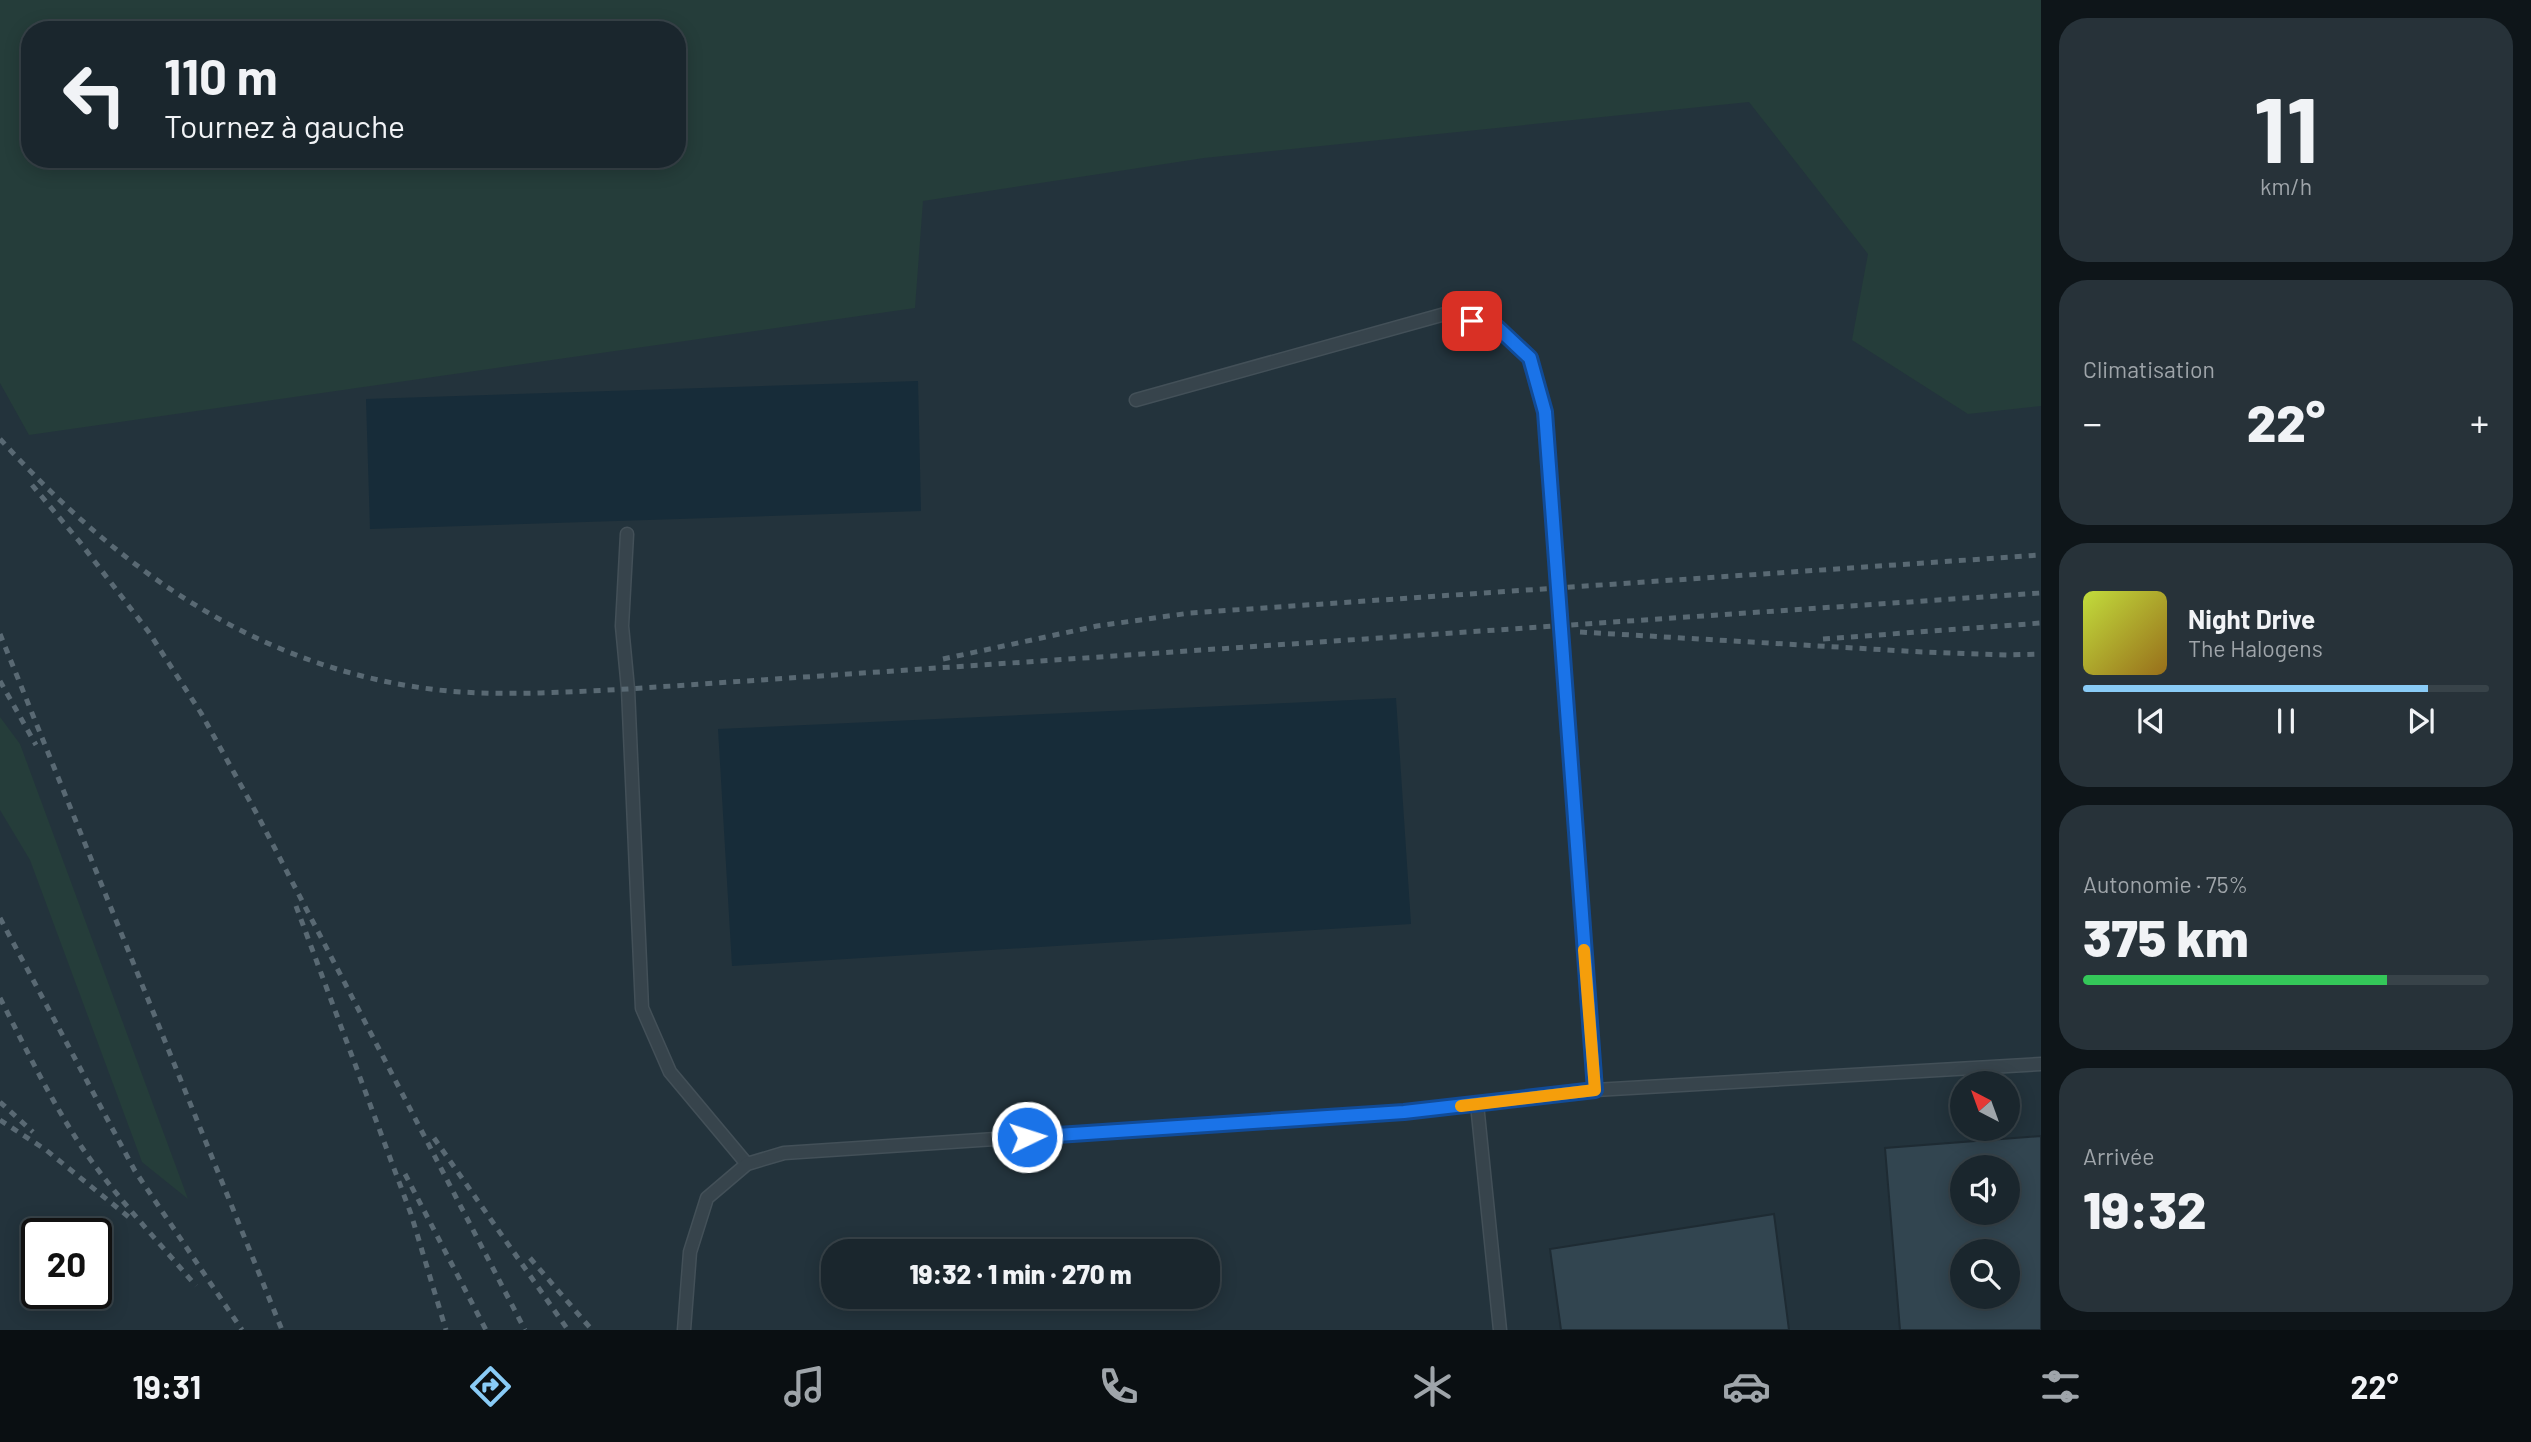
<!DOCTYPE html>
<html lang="fr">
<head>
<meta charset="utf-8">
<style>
	:root { --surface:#1a262d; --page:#273239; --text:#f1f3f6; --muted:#9fa5aa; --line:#384349; --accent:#89cbf6 }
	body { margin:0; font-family:Barlow,sans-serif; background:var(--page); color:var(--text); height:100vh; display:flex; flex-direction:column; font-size:26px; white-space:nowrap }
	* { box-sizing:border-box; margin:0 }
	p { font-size:23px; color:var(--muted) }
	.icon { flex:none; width:38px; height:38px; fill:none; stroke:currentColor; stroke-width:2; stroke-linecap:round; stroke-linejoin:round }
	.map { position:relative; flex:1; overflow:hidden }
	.details { display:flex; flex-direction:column; gap:18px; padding:18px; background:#0e1519; width:490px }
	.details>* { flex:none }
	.top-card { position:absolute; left:21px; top:21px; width:665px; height:147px; border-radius:28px; box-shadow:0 4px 18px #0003,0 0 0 2px var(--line); background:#1a262d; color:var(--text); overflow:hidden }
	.needle { width:46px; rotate:319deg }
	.fabs { position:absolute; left:1950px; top:1071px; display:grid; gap:14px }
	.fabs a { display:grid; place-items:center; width:70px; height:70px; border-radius:50%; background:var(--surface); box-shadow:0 4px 18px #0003,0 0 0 2px var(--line); font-size:35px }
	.speed { position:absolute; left:21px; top:1218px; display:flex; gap:14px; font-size:35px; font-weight:700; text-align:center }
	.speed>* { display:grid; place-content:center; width:91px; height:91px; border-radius:50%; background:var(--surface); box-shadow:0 4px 18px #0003,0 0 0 2px var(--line); line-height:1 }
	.speed .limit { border:4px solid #111; border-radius:10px; background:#fff; color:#111 }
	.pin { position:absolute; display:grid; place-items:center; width:60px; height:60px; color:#fff; margin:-30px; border-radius:14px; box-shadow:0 4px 10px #0006 }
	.me { position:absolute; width:77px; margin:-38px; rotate:86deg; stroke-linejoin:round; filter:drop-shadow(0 0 5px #0008) }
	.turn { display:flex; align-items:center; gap:24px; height:147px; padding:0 28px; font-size:32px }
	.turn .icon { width:91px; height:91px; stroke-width:2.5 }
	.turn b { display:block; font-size:49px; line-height:60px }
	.big { font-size:52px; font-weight:800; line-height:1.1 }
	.details .tile { flex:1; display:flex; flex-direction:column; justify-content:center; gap:10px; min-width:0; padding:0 24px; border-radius:28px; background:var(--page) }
	.details .dial { align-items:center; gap:0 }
	.dial b { font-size:91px; line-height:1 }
	.song { display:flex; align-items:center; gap:21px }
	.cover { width:84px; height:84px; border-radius:10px; background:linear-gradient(135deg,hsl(70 70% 55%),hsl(40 70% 35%)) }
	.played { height:7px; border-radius:4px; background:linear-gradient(90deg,var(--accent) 85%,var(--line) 85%) }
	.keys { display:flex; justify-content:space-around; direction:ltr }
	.heat { display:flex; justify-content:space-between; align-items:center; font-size:38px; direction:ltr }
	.charge { height:10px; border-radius:5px; background:linear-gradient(90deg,#34c759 75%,var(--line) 0) }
	.trip { position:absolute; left:821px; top:1239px; width:399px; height:70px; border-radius:28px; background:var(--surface); box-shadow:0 4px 18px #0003,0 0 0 2px var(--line); font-weight:800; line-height:70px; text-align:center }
	.menu { display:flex; height:112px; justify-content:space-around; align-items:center; background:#0a0f12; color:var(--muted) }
	.menu .icon { width:49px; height:49px }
	.menu .on { color:var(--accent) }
	.menu b { font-size:32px; color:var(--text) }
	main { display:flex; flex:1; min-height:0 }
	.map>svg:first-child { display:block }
</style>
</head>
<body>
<main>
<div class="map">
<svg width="2041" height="1330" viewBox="0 0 2041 1330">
	<rect width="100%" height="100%" fill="#23333c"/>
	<g fill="#253d3a" fill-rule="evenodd">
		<path d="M0,0h2041v406l-73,8 -116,-74 16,-86 -119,-152 -545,56 -281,43 -8,107 -886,127 -29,-52zM30,30h647v129h-647z"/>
		<polygon points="0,717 20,744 188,1199 142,1162 30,860 0,810"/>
	</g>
	<g fill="#172c39">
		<polygon points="918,381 921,511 370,529 366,399"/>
		<polygon points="1396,698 1411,924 732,966 718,729"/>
	</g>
	<g fill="#324550" stroke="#1e2b33" stroke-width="2" fill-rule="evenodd">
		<path d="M2041,1136v194h-141l-15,-182zM1962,1167h45v46h-45zM1962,1251h45v46h-45z"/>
		<polygon points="1774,1214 1789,1330 1561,1330 1550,1249"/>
	</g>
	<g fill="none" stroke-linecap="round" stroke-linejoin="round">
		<g stroke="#435058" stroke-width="15">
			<g id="service">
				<polyline points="1136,400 1445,314 1498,328 1530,358 1545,412 1595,1090"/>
				<polyline points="627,534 622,626 628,689 642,1008 670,1072 747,1164"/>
				<polyline points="1477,1104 1500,1330"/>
				<polyline points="684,1330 690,1252 707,1198 747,1164 784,1153 1404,1112 1595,1090 2041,1064"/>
			</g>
		</g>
		<use href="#service" stroke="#37444c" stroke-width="12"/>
		<g stroke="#596973" stroke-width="5" stroke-dasharray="7 7" stroke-linecap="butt">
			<path d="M0,439c121,133 264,234 448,252 59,5 121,1 180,-2l1413,-96"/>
			<polyline points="32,485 79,541 148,631 201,713 258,816 525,1330"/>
			<polyline points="1580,632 1922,652 2007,655 2041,654"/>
			<polyline points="0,634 282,1330"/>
			<polyline points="1823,639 2041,623"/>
			<polyline points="943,659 1097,626 1190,613 2041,555"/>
			<polyline points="0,681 36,745"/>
			<polyline points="296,906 411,1214 446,1330"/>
			<polyline points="0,918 135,1171 242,1330"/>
			<path d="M0,998c26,51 51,103 83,151 33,48 75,92 113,137"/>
			<polyline points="0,1102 33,1132"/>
			<polyline points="0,1120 46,1150 130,1218"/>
			<polyline points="434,1138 568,1330"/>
			<polyline points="405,1174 486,1330"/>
			<polyline points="530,1258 592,1330"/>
		</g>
	</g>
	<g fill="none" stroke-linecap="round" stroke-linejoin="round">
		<g stroke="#114b97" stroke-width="18">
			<polyline id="route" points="1027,1137 1404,1112 1595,1090 1545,412 1530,358 1498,328 1472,321"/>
		</g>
		<use href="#route" stroke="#1a73e8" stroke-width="12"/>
		<polyline stroke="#f59e0b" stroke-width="12" points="1461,1106 1595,1090 1584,950"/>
	</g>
</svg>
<div class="fabs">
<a><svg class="needle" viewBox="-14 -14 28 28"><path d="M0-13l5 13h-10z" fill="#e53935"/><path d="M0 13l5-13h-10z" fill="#9fa5aa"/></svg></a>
<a><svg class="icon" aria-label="sound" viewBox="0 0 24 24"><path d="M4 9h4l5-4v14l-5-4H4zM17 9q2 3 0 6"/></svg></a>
<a><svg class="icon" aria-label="search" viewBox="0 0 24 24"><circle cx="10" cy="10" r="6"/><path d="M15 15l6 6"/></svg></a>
</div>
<div class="speed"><div class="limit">20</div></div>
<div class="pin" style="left:1472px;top:321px;background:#d93025"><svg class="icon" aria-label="arrive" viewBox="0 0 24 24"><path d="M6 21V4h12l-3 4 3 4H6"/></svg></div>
<svg class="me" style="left:1027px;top:1137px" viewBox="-20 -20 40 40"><circle r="17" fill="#1a73e8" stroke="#fff" stroke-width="3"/><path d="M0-11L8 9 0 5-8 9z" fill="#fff"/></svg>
<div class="trip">19:32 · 1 min · 270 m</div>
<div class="top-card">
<div class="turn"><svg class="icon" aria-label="left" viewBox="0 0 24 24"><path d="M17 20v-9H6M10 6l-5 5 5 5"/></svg><div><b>110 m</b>Tournez à gauche</div></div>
</div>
</div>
<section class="details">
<div class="tile dial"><b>11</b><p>km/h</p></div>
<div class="tile"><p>Climatisation</p>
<div class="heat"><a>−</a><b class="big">22°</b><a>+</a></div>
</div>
<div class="tile">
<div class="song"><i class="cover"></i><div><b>Night Drive</b><p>The Halogens</p></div></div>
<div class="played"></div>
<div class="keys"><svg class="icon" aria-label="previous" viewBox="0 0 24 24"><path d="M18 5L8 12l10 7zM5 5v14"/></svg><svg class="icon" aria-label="pause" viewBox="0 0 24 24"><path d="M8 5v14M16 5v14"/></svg><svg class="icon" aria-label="next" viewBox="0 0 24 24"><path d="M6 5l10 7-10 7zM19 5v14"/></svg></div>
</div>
<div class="tile"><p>Autonomie · 75%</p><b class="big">375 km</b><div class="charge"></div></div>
<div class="tile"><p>Arrivée</p><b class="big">19:32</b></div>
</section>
</main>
<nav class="menu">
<b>19:31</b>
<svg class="icon on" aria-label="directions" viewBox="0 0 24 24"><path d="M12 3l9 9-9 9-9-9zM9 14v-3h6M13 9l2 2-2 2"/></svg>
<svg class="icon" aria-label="music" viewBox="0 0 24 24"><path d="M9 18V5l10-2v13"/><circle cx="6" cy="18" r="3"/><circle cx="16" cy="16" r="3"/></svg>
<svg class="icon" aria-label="phone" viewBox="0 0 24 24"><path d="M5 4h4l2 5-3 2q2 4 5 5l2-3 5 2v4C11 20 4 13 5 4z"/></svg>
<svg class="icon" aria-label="climate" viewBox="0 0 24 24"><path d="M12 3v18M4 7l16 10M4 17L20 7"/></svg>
<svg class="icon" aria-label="car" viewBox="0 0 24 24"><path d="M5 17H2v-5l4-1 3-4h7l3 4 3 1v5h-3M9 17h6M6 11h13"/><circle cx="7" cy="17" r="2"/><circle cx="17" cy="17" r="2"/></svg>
<svg class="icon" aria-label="filters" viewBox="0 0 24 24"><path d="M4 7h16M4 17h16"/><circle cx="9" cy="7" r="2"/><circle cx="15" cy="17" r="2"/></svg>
<b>22°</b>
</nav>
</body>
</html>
